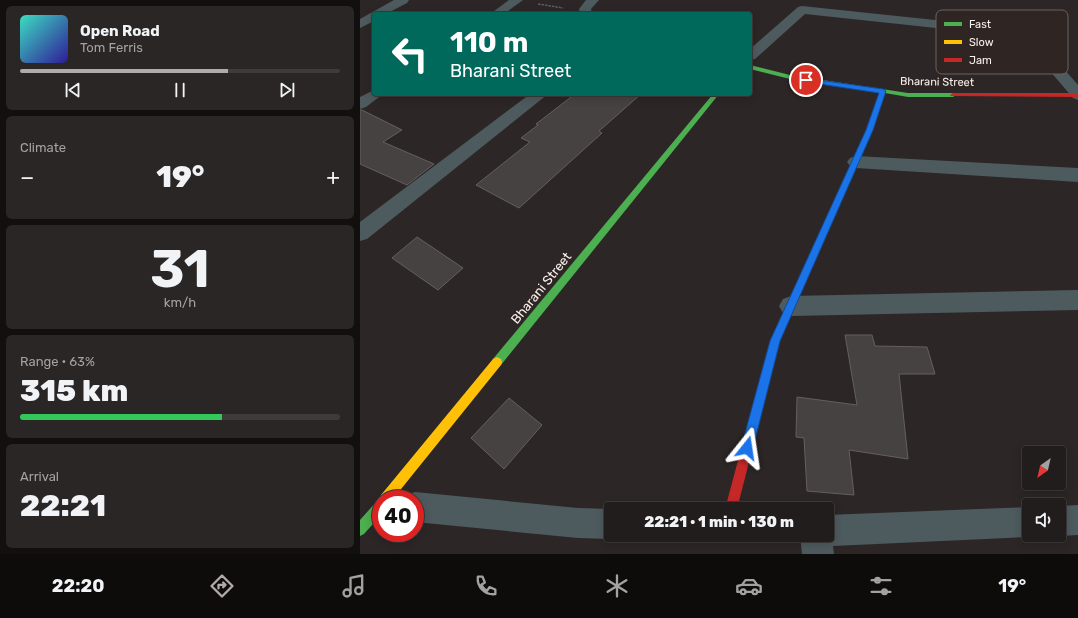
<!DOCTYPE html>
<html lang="en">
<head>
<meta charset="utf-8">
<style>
	:root { --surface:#211d1c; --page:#292625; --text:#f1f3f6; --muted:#a2a2a3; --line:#3e3b3b; --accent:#b0aaa9 }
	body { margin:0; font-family:Rubik,sans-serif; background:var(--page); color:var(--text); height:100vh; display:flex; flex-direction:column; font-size:15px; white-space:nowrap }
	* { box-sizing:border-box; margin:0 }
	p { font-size:13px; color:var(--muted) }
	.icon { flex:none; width:22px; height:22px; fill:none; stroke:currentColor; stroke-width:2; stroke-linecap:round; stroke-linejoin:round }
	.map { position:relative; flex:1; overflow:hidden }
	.sheet { display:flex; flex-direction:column; gap:6px; padding:6px; background:#12100f; width:360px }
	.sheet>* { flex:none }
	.top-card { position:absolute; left:12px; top:12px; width:380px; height:84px; border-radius:4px; box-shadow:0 2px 10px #0003,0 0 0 1px var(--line); background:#00695c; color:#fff; overflow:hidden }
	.needle { width:26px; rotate:214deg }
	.tools { position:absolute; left:662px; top:446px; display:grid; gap:8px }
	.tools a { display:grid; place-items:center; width:44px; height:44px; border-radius:4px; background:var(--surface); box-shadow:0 2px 10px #0003,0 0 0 1px var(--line); font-size:20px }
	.speed { position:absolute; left:12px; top:490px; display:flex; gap:8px; font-size:20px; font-weight:700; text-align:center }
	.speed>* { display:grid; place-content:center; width:52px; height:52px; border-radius:50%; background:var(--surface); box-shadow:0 2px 10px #0003,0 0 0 1px var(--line); line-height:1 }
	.speed .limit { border:6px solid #d22; background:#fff; color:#111 }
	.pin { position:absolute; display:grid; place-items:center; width:34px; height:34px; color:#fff; margin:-17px; border:2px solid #fff; border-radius:50%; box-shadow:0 1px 4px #0007 }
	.me { position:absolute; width:44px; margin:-22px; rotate:15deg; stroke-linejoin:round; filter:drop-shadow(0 0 3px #0008) }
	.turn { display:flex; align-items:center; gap:14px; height:84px; padding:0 12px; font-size:18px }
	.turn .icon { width:52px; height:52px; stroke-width:2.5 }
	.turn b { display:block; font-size:28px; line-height:34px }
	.big { font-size:30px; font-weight:800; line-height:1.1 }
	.sheet .widget { flex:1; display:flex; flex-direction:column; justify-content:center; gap:6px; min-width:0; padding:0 14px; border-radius:6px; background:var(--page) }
	.sheet .dial { align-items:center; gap:0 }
	.dial b { font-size:52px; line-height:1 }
	.song { display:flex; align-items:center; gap:12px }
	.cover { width:48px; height:48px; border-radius:6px; background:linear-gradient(135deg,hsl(170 70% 55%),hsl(250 70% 35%)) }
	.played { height:4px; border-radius:2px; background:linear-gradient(90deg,var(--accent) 65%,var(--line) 65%) }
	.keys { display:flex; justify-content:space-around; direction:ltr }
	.heat { display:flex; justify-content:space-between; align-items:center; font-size:22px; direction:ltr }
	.charge { height:6px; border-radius:3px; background:linear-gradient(90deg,#34c759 63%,var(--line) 0) }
	.trip { position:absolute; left:244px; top:502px; width:230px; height:40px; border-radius:4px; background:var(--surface); box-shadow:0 2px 10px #0003,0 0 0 1px var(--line); font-weight:800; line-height:40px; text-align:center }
	.dock { display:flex; height:64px; justify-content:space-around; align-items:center; background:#0d0c0b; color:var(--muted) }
	.dock .icon { width:28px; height:28px }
	.dock .active { color:var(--accent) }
	.dock b { font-size:18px; color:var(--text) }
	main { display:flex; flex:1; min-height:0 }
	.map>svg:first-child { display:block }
</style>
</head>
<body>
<main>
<section class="sheet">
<div class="widget">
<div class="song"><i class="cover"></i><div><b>Open Road</b><p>Tom Ferris</p></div></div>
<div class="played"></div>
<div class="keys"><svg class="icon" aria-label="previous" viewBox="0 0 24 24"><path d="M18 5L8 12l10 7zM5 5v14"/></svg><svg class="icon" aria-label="pause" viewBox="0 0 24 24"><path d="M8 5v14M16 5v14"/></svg><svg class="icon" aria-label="next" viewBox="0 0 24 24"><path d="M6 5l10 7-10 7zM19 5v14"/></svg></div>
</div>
<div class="widget"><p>Climate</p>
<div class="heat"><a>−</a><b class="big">19°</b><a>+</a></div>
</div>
<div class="widget dial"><b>31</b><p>km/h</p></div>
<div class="widget"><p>Range · 63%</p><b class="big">315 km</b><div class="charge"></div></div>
<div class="widget"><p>Arrival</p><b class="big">22:21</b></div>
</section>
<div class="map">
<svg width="718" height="554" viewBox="0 0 718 554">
	<rect width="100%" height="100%" fill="#2c2726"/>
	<g fill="#464241" stroke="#65605f">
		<polygon points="215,94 281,94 239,131 242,133 159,208 116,185 170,142 161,138 178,125 176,124"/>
		<polygon points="0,110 2,110 42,130 23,142 74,164 47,185 0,164"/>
		<polygon points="57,237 103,268 78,290 32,258"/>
		<polygon points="485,335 512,335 515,346 567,347 575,374 539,374 548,459 489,450 494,495 447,491 444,438 436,437 437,397 497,405"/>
		<polygon points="149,398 182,425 144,469 111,438"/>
	</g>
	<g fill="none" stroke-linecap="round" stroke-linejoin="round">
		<polyline stroke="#585f61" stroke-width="1.5" stroke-dasharray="2.5 1" stroke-linecap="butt" points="178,4 203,8"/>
		<g fill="#4e5b5e" fill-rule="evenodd">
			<polygon points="34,0 49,0 47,3 26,14 14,14 14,21 0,28 0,19"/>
			<polygon points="149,0 163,0 144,14 130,14"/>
			<polygon points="226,0 239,0 231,9 232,14 220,14 219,9"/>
			<polygon points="442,6 670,30 718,85 718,100 713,98 661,37 445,14 395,59 390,60 390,49 438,7"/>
			<polygon points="14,90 14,94 23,94 6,107 0,109 0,97"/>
			<polygon points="170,94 188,94 7,239 0,241 0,222"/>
			<polygon points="496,156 718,168 718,182 496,168 490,166 487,162 490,158"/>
			<polygon points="718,290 718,310 431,316 423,313 419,306 423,299 431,296"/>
			<polygon points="55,492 218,508 251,509 251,535 262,535 251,539 218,538 55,522 55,499 43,499 44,496"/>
			<polygon points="718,505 718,535 699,536 696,535 699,535 699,506"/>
			<polygon points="669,507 669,535 675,535 669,537 473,546 474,554 442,554 440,535 467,535 467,515"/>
		</g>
		<g fill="#4caf50" fill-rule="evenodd">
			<polygon points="390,65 430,75 548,93 593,93 596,95 593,97 548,97 525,93 513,130 457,257 456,260 450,260 449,257 507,130 519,93 430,79 390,69"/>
			<polygon points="353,94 359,94 141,365 137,367 133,365 132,362 133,359"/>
			<polygon points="21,499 21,515 4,534 0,536 0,520 17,501"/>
		</g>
		<polygon fill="#ffc107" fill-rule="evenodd" points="137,357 141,359 142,362 141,365 33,499 21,499 21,503 19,499 21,495 133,359"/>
		<g fill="#c62828" fill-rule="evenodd">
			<polygon points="593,93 718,93 718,97 591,96 590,95"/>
			<polygon points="453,253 456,254 457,257 420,341 377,509 365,509 410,341 449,257 450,254"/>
		</g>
	</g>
	<polygon fill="#1a73e8" stroke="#114b97" points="444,78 523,89 526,91 513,130 420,341 393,448 391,452 387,454 383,452 381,448 410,341 506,130 519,93 446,82 444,81"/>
	<g text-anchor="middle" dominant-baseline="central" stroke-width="3" stroke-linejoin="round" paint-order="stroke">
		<g font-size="11" fill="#f7f1ef" stroke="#2f2523">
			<text transform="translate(577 82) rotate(1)">Bharani Street</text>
		</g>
		<g font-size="13" fill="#f7f1ef" stroke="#2f2523">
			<text transform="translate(181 288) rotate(-51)">Bharani Street</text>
		</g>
	</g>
	<rect x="576" y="10" width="132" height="64" rx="6" fill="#2f2523" stroke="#6b6260" stroke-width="1"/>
	<rect x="584" y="22" width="18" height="4" fill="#4caf50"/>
	<rect x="584" y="40" width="18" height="4" fill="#ffc107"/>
	<rect x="584" y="58" width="18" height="4" fill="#c62828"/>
	<g font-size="11" fill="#f7f1ef">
		<text x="609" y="28">Fast</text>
		<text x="609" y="46">Slow</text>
		<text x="609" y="64">Jam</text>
	</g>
</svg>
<div class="tools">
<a><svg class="needle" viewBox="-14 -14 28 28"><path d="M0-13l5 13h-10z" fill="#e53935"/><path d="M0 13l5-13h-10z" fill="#a2a2a3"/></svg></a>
<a><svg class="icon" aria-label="sound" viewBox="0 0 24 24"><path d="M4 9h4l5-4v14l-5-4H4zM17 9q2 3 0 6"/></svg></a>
</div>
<div class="speed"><div class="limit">40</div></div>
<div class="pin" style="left:446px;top:80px;background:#d93025"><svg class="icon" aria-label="arrive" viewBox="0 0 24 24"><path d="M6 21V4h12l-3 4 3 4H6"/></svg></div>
<svg class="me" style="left:387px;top:448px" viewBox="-20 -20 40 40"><path d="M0-17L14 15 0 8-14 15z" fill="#1a73e8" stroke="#fff" stroke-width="4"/></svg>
<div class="trip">22:21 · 1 min · 130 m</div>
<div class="top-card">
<div class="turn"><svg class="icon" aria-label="left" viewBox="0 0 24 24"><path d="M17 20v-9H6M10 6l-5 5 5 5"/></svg><div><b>110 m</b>Bharani Street</div></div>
</div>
</div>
</main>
<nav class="dock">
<b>22:20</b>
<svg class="icon active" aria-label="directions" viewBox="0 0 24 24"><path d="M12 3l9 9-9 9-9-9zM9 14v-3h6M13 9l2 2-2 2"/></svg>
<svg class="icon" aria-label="music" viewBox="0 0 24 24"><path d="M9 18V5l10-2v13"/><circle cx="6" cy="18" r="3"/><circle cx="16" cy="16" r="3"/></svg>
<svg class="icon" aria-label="phone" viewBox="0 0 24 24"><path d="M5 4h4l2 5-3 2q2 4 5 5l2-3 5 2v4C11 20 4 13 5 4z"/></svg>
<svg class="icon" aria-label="climate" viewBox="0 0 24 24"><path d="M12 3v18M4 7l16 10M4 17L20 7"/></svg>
<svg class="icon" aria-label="car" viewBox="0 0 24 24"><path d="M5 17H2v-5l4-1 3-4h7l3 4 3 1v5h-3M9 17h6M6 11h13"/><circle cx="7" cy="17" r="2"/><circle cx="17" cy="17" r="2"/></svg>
<svg class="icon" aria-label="filters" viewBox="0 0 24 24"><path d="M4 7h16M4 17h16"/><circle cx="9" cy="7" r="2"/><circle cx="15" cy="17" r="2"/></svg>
<b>19°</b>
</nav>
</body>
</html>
